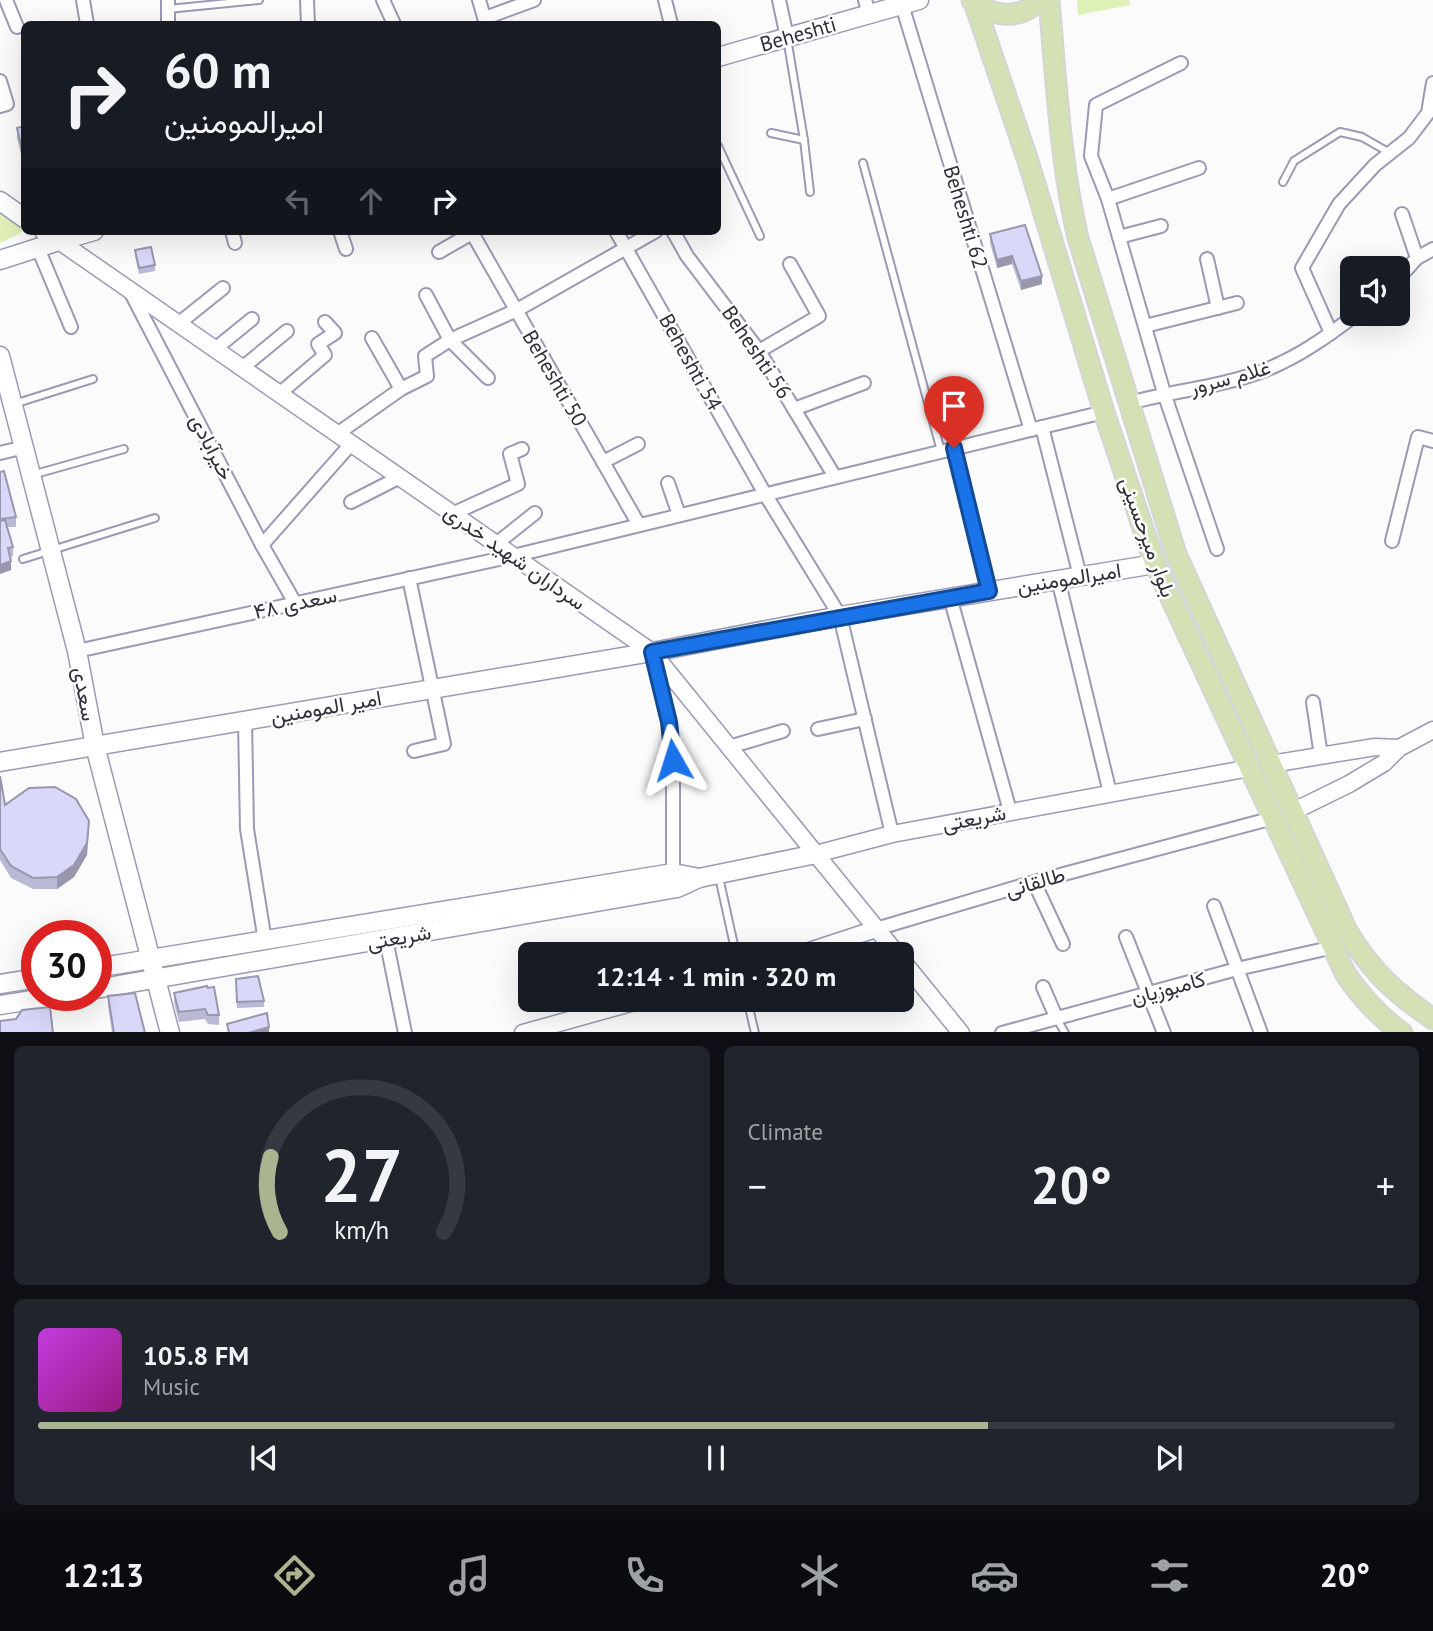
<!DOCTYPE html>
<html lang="en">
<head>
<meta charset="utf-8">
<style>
	:root { --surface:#171b24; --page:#20242c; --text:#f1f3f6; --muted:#9ea1a6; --line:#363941; --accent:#abb490 }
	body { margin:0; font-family:"PT Sans",Vazirmatn,sans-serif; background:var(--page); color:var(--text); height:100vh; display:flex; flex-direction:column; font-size:26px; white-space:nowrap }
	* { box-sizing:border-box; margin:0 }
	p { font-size:23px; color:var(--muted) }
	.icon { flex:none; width:38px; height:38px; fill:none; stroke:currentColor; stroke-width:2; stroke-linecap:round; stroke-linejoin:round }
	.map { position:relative; height:1032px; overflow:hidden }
	.sheet { display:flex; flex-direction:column; gap:14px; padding:14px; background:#0d0f14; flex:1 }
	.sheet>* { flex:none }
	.guide { position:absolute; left:21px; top:21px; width:700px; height:214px; border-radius:10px; box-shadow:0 7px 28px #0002; background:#171b24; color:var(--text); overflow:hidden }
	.fabs { position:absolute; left:1340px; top:256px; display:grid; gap:14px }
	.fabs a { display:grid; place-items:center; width:70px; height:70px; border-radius:10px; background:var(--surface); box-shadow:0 7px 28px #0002; font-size:35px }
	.speed { position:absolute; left:21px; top:920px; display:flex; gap:14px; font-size:35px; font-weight:700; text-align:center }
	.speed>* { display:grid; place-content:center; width:91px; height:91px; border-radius:50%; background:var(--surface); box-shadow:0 7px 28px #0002; line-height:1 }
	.speed .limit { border:10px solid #d22; background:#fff; color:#111 }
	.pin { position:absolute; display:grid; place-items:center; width:60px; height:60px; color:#fff; margin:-72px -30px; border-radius:50% 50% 50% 0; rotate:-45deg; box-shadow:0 0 7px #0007 }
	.pin .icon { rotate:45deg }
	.me { position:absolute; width:77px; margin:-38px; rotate:354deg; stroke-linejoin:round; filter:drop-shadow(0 0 5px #0008) }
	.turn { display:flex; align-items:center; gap:24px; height:147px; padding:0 28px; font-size:32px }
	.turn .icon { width:91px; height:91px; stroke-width:2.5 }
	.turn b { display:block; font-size:49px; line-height:60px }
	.lanes { display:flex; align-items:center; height:66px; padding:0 28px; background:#0003; justify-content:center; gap:35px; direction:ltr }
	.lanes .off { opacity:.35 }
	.big { font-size:52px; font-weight:800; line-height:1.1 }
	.sheet .tile { flex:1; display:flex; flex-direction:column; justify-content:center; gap:10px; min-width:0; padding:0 24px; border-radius:10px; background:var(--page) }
	.sheet .dial { align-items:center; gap:0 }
	.dial svg { height:182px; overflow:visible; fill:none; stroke:var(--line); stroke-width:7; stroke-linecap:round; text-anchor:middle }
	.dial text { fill:var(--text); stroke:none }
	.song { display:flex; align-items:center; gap:21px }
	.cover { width:84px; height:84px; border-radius:10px; background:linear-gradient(135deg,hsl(290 70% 55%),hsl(310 70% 35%)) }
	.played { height:7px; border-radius:4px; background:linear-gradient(90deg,var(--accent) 70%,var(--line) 70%) }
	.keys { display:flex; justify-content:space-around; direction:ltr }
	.heat { display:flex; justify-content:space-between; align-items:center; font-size:38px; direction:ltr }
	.sheet .tiles { flex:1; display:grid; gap:14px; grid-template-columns:1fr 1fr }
	.tile:last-child { grid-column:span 2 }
	.trip { position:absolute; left:518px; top:942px; width:396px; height:70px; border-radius:10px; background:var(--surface); box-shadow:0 7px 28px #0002; font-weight:800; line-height:70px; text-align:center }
	.menu { display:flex; height:112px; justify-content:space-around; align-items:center; background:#090b0e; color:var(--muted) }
	.menu .icon { width:49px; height:49px }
	.menu .on { color:var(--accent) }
	.menu b { font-size:32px; color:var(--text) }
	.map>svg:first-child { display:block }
</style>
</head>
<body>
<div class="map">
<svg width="1433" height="1033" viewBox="0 0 1433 1033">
	<rect width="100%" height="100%" fill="#fbfbfb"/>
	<g fill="#dff1b7">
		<polygon points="1077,0 1129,0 1130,5 1078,15"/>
		<polygon points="0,211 23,229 20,234 0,243"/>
	</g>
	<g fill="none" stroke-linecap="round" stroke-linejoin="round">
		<g stroke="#9b9ab4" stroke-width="10">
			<g id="service">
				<polyline points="168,9 259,0"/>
				<polyline points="787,38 804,140 810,192"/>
				<polyline points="771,133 804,140"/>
				<polyline points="718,146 760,236"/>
				<polyline points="863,163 941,451"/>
				<polyline points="1283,182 1294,161 1340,132 1362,137 1390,153"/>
				<polyline points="14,404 93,379"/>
				<polyline points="32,475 124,449"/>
				<polyline points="23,559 155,518"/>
				<polyline points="719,877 736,954"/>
				<polyline points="747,999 755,1033"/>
				<polyline points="1057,1019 1065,1033"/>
			</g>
		</g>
		<g stroke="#9b9ab4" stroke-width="16">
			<g id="minor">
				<polyline points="6,0 17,27"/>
				<polyline points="83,0 87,24"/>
				<polyline points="168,0 168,24"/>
				<polyline points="307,0 308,24"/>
				<polyline points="383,0 394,24"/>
				<polyline points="479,0 486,24"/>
				<polyline points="665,0 671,24"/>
				<polyline points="779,0 787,37"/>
				<polyline points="865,0 869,14"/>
				<polyline points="902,5 1031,430"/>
				<polyline points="485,18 534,0"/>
				<polyline points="1181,63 1096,105 1091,156 1108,199 1164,393 1217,549"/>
				<polyline points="0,81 7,104 0,106"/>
				<polyline points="1108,199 1199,168"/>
				<polyline points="1402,214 1417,258"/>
				<polyline points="232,231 235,243"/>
				<polyline points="340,231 346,249"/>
				<polyline points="471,231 639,525"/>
				<polyline points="616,231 765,494 840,616 892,834"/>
				<polyline points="673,231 687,256 759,351 835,477"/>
				<polyline points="1119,237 1161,226"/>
				<polyline points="38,248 71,327"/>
				<polyline points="439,252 472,233"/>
				<polyline points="1207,259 1218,308"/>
				<polyline points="1398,279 1417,258 1433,249"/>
				<polyline points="130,291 262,545 295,603"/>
				<polyline points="426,295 450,340 488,378"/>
				<polyline points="178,324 223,288"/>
				<polyline points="1145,326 1237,303"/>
				<polyline points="1331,333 1302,268 1339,204 1375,165 1409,138 1428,113 1433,83"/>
				<polyline points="372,338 401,389"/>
				<polyline points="215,349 252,319"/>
				<polyline points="759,351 819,316 790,264"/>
				<polyline points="242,368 287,331"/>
				<polyline points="279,394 325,355 318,344 335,333 325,322"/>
				<path d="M1130,403c49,-14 105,-17 151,-40 28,-13 53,-32 77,-50"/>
				<polyline points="794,409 864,383"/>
				<polyline points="1042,427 1080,576"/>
				<polyline points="337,434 401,389 427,376 425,356 450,340 517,310 656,231"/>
				<polyline points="954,448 989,591"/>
				<polyline points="0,453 25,447"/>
				<polyline points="603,462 638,444"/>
				<polyline points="668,483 679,515"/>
				<polyline points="351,502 400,477"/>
				<polyline points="452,514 518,484 510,454 522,449"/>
				<polyline points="1392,541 1418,437 1433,441"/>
				<polyline points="496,544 535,513"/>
				<polyline points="262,545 351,444"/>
				<polyline points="409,578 444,744 414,751"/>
				<polyline points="1058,579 1110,793"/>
				<polyline points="950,597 1010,811"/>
				<polyline points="77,651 513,556 1104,412"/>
				<polyline points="653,655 669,722 673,760 673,873"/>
				<polyline points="1313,702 1321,756"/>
				<polyline points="245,721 247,829 265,941"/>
				<polyline points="818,729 865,719"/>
				<polyline points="729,747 783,731"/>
				<polyline points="1034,882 1063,944"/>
				<polyline points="1214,906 1261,1033"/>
				<polyline points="876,929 1034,882 1273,818"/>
				<polyline points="1126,937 1164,1033"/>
				<polyline points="386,939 405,1033"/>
				<polyline points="1043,987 1056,1017"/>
				<polyline points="1002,1033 1237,969 1334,947"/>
			</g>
		</g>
		<g stroke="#9b9ab4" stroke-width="19">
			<g id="tertiary">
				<polyline points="59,241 652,652 897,954"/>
				<polyline points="1271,764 1375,747 1399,748"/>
				<polyline points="1292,812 1349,784 1384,763 1399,748 1433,730"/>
				<polyline points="816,854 892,834 1250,768"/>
				<polyline points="800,954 876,929"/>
				<polyline points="901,959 961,1033"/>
				<polyline points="523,1033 645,999"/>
			</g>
		</g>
		<g stroke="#9b9ab4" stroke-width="21">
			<g id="secondary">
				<polyline points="718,57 919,0"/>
				<polyline points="0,201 24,218"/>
				<polyline points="59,241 94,231"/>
				<polyline points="0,260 59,241 44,231"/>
				<polyline points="0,356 77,651 95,746 170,1033"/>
				<polyline points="0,762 652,652 840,616 1155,564"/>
				<polyline points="96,968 673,873 699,878"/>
				<polyline points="0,984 37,978"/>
				<polyline points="96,989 677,888 699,878 816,854"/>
				<polyline points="0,1005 57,996"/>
			</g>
		</g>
		<g stroke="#d5d5d7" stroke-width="23">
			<g id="primary">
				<path d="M972,0c19,17 49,21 66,0"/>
				<path d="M1049,0c7,80 11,160 29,238l98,316 171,377c25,41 47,61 86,88"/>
				<path d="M974,2l54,159 76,251 51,152 190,409c16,24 33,43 57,60"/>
			</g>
		</g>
		<use href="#service" stroke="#fff" stroke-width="6"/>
		<use href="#minor" stroke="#fff" stroke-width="12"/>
		<use href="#tertiary" stroke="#fff" stroke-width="16"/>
		<use href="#secondary" stroke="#fff" stroke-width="18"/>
		<use href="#primary" stroke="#d4e1b5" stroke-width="19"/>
	</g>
	<g fill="#bbbad6">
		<polygon points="24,126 24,167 17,138 17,128"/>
		<polygon points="990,234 1042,284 1021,290 1012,264 997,268 990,243"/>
		<polygon points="135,250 155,265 155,271 139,274 135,256"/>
		<polygon points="0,472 16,517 16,527 7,527 13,547 13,556 10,557 11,570 0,574"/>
		<polygon points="0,776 5,805 89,832 87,855 74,877 57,889 33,889 11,878 0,860"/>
		<polygon points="236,979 264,1001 264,1007 237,1008"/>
		<polygon points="174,993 219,1015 219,1025 208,1024 205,1019 179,1022 174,1003"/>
		<polygon points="108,996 145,1033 112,1033 108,1005"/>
	</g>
	<g fill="#9897ae">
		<polygon points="1012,256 1012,264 997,268 997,260"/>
		<polygon points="1042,276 1042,284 1021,290 1021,281"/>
		<polygon points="11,561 11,570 0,574 0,565"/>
		<polygon points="89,821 87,855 74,877 57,889 57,877"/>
		<polygon points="269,1027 269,1033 248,1033"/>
	</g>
	<g fill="#d9d8f9" stroke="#9897ae" stroke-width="2">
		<polygon points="24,126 24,158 17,128"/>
		<polygon points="1025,225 1042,276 1021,281 1012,256 997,260 990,234"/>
		<polygon points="151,247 155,265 139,268 135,250"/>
		<polygon points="4,471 16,517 0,519 0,472"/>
		<polygon points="5,520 13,547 8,548 11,561 0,565 0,521"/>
		<polygon points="0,776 5,805 29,788 55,787 76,799 89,821 87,843 74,865 57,877 33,878 11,866 0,849"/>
		<polygon points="258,976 264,1001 237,1002 236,979"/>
		<polygon points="207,986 208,988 214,987 219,1015 208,1015 205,1009 179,1012 174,993"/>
		<polygon points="135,993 145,1033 114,1033 108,996"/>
		<polygon points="50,1007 53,1033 0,1033 0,1021 16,1019 22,1010"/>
		<polygon points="267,1013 269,1027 248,1033 229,1033 227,1024"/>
	</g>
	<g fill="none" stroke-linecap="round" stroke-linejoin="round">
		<g stroke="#114b97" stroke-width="18">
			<polyline id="route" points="673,760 669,722 652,652 989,591 954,448"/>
		</g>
		<use href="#route" stroke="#1a73e8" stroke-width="12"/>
	</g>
	<g text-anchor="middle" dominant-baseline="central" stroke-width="5" stroke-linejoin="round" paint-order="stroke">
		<g font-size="21" fill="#2f2e39" stroke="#fff">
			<text transform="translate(798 34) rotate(-16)">Beheshti</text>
			<text transform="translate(966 217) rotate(73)">Beheshti 62</text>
			<text transform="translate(757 352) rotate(56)">Beheshti 56</text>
			<text transform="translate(691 362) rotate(61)">Beheshti 54</text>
			<text transform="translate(1230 377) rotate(-15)">غلام سرور</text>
			<text transform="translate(555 378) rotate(60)">Beheshti 50</text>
			<text transform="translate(212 447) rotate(63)">خیرآبادی</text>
			<text transform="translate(1148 537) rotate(70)">بلوار میرحسینی</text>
			<text transform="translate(515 557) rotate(35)">سرداران شهید خدری</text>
			<text transform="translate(1069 578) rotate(-9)">امیرالمومنین</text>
			<text transform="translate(295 603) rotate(-12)">سعدی ۴۸</text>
			<text transform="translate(85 694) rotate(80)">سعدی</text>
			<text transform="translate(326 707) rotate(-10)">امیر المومنین</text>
			<text transform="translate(974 818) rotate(-11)">شریعتی</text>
			<text transform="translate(1035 882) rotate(-16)">طالقانی</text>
			<text transform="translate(399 937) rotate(-10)">شریعتی</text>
			<text transform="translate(1168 988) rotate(-15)">کامبوزیان</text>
		</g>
	</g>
</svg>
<div class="fabs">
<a><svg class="icon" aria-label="sound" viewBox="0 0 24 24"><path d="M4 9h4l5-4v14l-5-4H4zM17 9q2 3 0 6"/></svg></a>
</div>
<div class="speed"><div class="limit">30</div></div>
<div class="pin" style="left:954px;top:448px;background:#d93025"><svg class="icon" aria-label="arrive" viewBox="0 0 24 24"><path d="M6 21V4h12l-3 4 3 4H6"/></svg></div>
<svg class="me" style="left:673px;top:760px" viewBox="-20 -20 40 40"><path d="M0-17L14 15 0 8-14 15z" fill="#1a73e8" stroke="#fff" stroke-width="4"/></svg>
<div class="trip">12:14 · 1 min · 320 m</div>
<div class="guide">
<div class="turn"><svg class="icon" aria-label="right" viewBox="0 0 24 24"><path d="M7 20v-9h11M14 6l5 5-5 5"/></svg><div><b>60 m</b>امیرالمومنین</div></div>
<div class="lanes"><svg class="icon off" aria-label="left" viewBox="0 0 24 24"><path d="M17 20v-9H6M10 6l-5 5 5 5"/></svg><svg class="icon off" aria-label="ahead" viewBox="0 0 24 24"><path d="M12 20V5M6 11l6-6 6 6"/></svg><svg class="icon" aria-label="right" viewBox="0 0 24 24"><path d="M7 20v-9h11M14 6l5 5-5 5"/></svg></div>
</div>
</div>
<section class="sheet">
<div class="tiles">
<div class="tile dial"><svg viewBox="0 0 100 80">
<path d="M14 69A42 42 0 1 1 86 69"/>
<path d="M14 69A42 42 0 0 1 10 36" stroke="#abb490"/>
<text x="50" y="56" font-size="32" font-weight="700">27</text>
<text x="50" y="72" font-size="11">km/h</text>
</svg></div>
<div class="tile"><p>Climate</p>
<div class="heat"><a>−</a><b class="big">20°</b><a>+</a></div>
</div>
<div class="tile">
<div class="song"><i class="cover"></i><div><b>105.8 FM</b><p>Music</p></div></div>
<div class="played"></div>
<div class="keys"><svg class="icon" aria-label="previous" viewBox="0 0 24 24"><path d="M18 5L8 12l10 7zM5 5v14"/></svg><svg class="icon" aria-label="pause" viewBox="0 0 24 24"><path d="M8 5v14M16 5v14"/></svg><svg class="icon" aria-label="next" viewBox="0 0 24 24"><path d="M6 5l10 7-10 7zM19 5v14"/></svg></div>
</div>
</div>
</section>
<nav class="menu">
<b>12:13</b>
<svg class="icon on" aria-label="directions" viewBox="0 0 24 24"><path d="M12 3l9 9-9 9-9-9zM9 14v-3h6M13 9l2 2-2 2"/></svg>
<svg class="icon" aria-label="music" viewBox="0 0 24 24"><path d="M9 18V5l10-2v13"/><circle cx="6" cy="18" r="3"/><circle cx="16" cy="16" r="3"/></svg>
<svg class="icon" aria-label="phone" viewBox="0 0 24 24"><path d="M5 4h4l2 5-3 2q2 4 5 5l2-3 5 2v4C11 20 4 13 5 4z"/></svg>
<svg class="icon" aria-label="climate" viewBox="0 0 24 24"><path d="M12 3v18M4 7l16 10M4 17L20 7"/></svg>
<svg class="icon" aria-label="car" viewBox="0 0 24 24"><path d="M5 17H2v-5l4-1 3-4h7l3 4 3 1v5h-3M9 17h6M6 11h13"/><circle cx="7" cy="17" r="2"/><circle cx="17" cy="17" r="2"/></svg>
<svg class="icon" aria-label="filters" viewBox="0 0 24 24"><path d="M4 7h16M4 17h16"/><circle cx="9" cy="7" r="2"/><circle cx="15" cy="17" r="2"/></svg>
<b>20°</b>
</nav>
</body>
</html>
